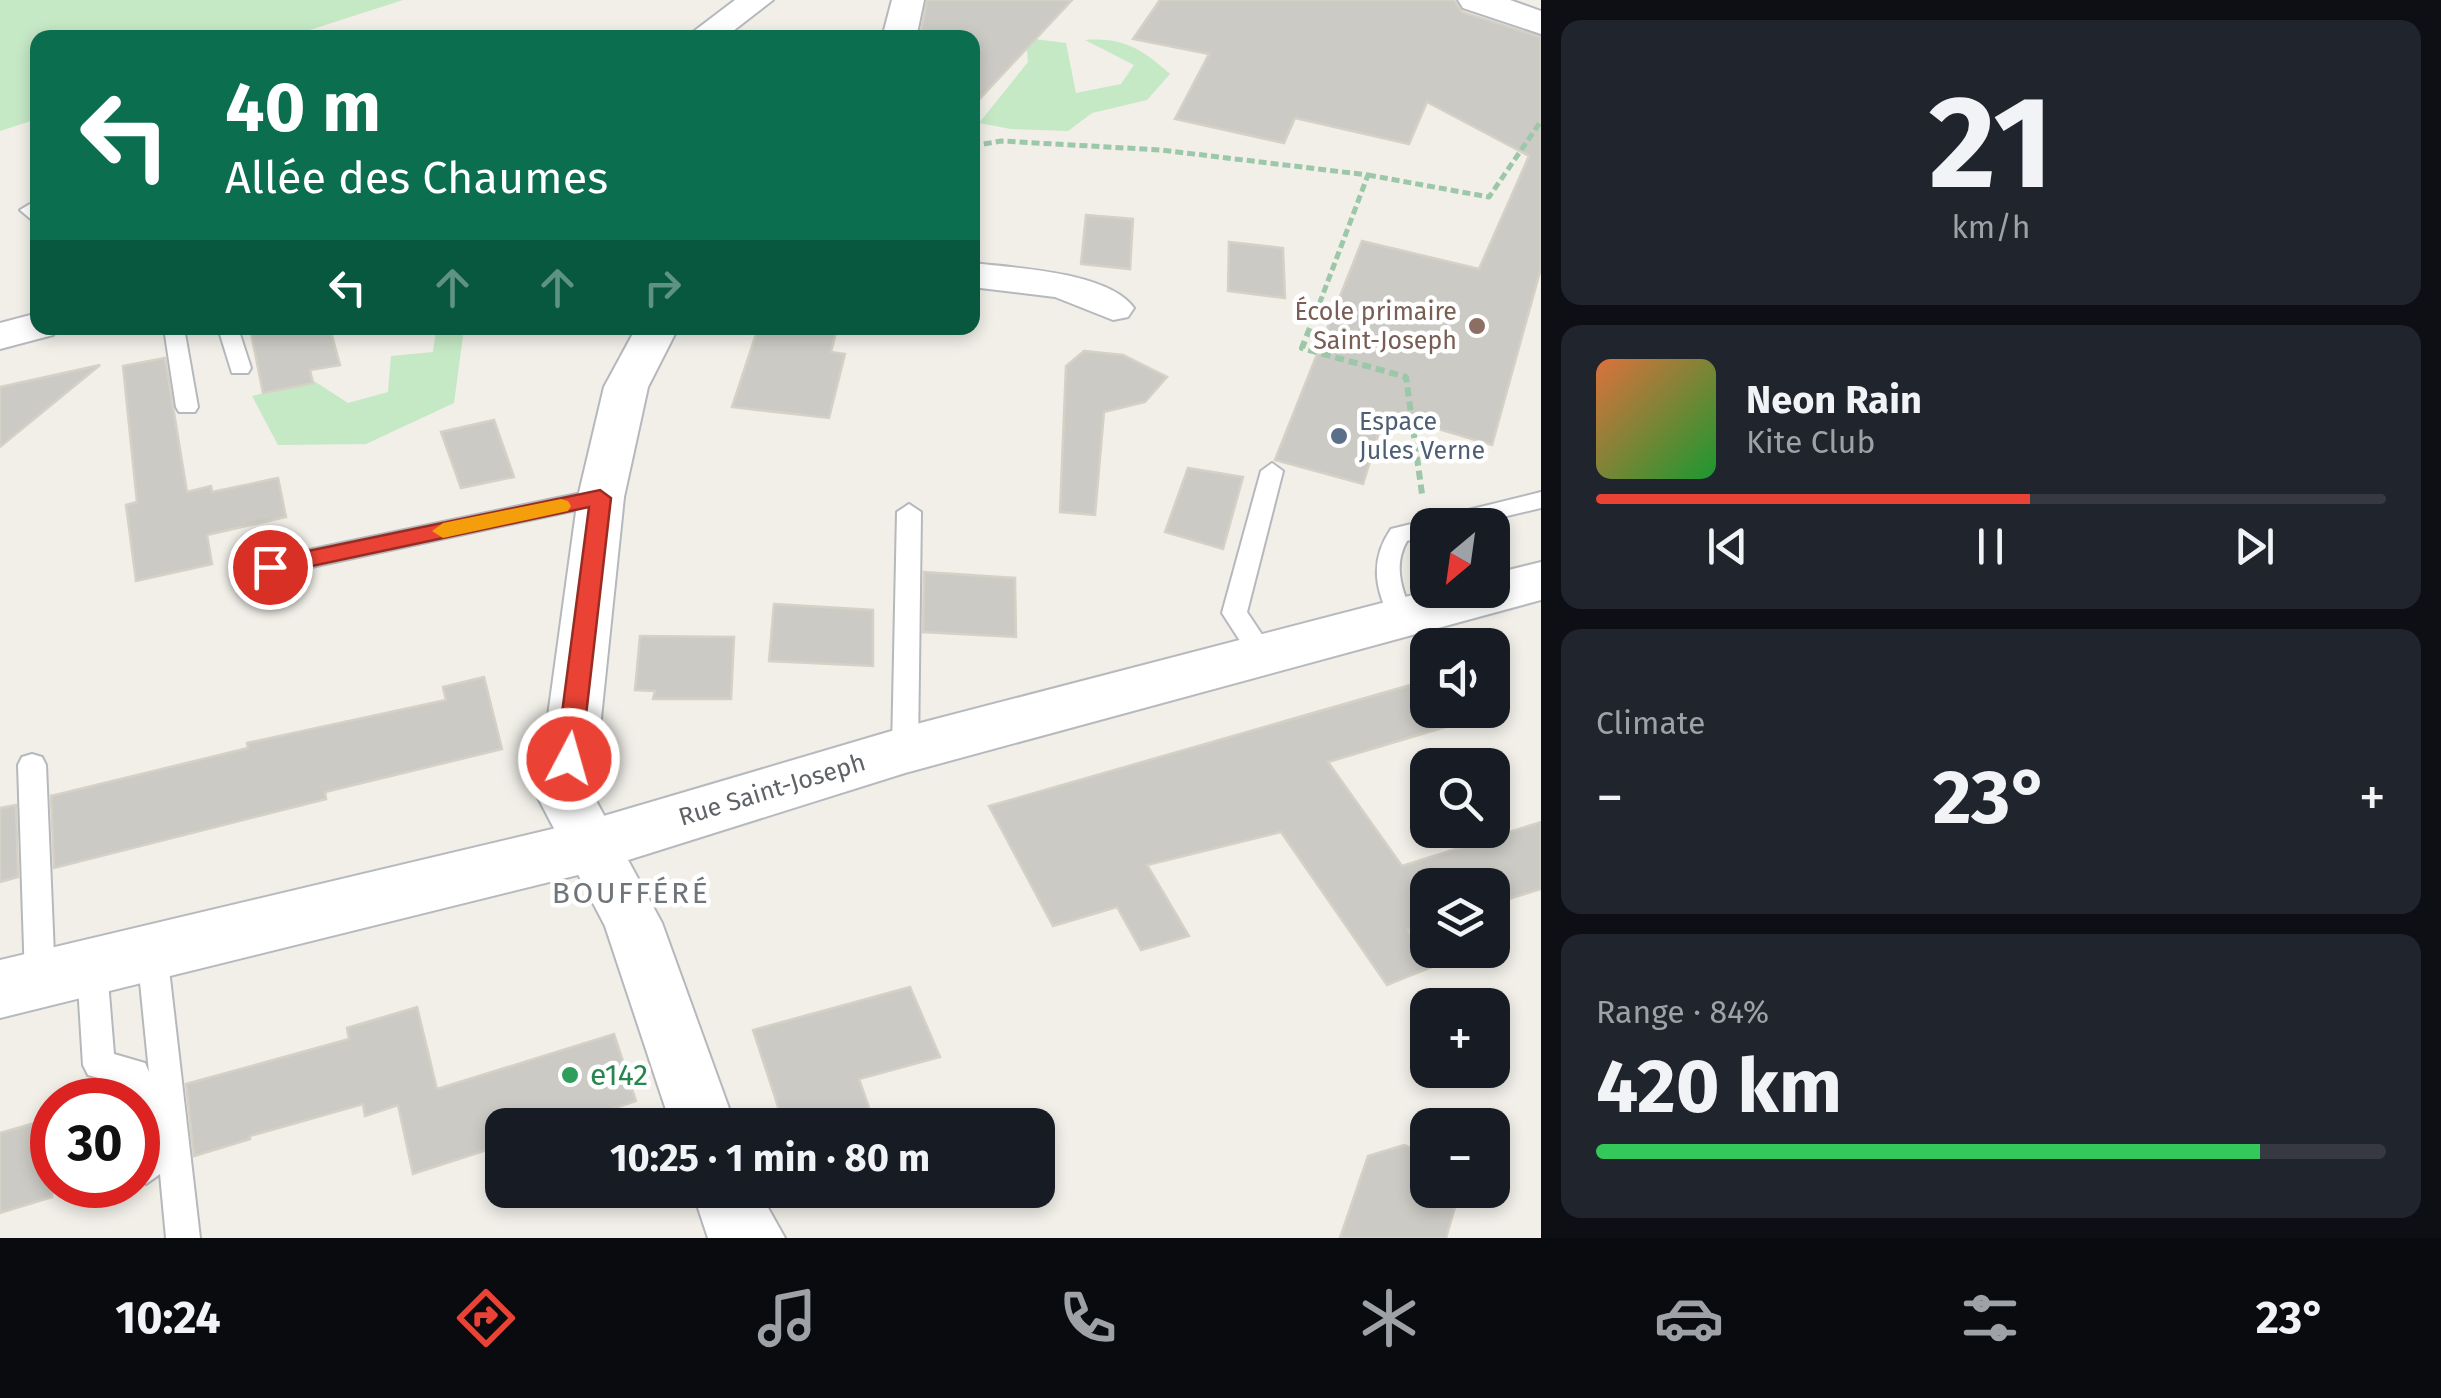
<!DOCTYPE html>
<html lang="en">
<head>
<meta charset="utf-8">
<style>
	:root { --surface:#171b24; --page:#20242c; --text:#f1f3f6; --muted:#9ea1a6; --line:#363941; --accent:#ea4335 }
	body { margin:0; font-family:"Fira Sans",sans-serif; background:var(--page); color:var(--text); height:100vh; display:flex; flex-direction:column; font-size:38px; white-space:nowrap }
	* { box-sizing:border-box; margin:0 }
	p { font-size:32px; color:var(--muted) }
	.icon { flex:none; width:55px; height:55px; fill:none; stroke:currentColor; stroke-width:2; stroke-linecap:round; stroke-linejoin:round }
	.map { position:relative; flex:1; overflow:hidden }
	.side { display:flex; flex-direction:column; gap:20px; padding:20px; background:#0d0f14; width:900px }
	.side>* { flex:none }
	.hud { position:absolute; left:30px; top:30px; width:950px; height:305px; border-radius:20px; box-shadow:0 5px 15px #0003; background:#0b6e4f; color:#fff; overflow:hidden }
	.needle { width:65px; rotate:209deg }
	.tools { position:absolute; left:1410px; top:508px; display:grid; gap:20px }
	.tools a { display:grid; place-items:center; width:100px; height:100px; border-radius:20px; background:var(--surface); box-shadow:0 5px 15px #0003; font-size:50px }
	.speed { position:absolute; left:30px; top:1078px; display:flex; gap:20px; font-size:50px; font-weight:700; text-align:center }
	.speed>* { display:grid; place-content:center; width:130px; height:130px; border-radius:50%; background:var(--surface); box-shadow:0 5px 15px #0003; line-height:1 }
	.speed .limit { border:15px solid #d22; background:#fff; color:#111 }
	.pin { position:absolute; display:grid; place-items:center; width:85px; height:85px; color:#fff; margin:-42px; border:5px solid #fff; border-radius:50%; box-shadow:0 2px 10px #0007 }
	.me { position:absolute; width:110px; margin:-55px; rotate:6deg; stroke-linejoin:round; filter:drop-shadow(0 0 8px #0008) }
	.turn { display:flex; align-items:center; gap:35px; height:210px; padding:0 30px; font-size:45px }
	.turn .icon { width:130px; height:130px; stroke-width:2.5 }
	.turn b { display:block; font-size:70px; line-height:85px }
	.lanes { display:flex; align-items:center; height:95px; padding:0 30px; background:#0003; justify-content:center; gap:50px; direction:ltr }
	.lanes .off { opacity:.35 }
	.big { font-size:75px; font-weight:700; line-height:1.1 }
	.side .card { flex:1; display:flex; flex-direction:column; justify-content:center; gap:15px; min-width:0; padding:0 35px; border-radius:20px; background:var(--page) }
	.side .dial { align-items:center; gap:0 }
	.dial b { font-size:130px; line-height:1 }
	.song { display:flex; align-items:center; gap:30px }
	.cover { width:120px; height:120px; border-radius:15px; background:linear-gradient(135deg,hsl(20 70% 55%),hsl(130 70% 35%)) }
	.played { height:10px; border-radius:5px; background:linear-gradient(90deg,var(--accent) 55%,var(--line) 55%) }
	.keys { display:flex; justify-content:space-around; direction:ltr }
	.heat { display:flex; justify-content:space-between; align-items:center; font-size:55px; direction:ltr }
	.charge { height:15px; border-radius:8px; background:linear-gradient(90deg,#34c759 84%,var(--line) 0) }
	.trip { position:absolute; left:485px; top:1108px; width:570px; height:100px; border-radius:20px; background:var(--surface); box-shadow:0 5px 15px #0003; font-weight:700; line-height:100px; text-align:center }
	.dock { display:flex; height:160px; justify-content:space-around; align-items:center; background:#090b0e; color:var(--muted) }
	.dock .icon { width:70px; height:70px }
	.dock .selected { color:var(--accent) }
	.dock b { font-size:45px; color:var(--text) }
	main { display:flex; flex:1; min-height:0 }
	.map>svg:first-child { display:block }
</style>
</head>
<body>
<main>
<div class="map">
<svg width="1541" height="1238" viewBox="0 0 1541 1238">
	<rect width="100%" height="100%" fill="#f1efe8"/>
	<g fill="#c5e8c5">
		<polygon points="0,0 403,0 288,37 38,38 37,119 0,131"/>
		<path d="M1026,38l40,5 10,50 45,-9 13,-19 -49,-25c38,-3 57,9 85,34l-23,26 -55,13 -24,18 -57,-2 -32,-6 49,-61z"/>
		<polygon points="429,328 464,328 454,403 366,444 278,445 252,396 314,381 348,403 388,392 391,356 433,352 436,330"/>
	</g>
	<g fill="#cccac5" stroke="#d6d1c6" stroke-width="2.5">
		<polygon points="927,0 1072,0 972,107 972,38 921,31"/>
		<polygon points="1160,0 1454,0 1462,12 1541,37 1541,268 1492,445 1385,413 1363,484 1275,460 1362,241 1479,269 1529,156 1427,102 1409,144 1295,118 1284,143 1175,119 1209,54 1133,39"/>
		<polygon points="1086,215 1133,219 1130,269 1081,264"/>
		<polygon points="1229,242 1283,248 1285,298 1228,291"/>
		<polygon points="250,328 330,328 340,365 310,370 313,383 263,393"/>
		<polygon points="758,328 837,328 831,352 845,354 829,418 732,407"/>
		<polygon points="1084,351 1123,355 1167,377 1145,402 1104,412 1095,515 1060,512 1066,366"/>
		<polygon points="165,358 187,492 211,486 212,492 278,478 286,517 207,535 212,564 136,581 126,505 137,502 123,366"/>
		<polygon points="100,365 0,447 0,387"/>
		<polygon points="494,420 514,477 461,488 441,432"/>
		<polygon points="1188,468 1243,477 1223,549 1165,532"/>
		<polygon points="924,572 1015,578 1016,637 923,632"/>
		<polygon points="774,604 873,610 873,666 769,661"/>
		<polygon points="640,636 734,637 731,699 653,699 655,691 635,690"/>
		<polygon points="484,677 502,749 325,792 326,799 54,868 51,796 248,748 247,743 446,700 443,687"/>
		<polygon points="1428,680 1428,710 1464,710 1472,719 1328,762 1402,866 1541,822 1541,889 1492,904 1492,885 1428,885 1428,923 1407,930 1432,967 1387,985 1281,832 1147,865 1189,936 1141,950 1117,907 1053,926 989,806"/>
		<polygon points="16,805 18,877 0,882 0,808"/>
		<polygon points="910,987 940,1057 859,1079 875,1125 784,1125 753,1030"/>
		<polygon points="417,1007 437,1089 614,1034 636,1101 564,1125 502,1125 502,1145 413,1174 398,1105 365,1116 363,1104 250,1136 250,1139 194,1156 186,1084 349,1039 347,1028"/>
		<polygon points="52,1118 52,1197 0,1213 0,1133"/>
		<polygon points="1404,1145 1428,1156 1428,1190 1460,1190 1446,1238 1340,1238 1368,1156"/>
	</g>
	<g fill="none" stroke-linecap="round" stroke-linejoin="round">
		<g stroke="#b5b8bc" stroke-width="4">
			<g id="lane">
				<polygon points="30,204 38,207 38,225 20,210"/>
				<polygon points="164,328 184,328 198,407 195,412 179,412 176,407"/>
				<polygon points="218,328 238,328 251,368 248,373 232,373"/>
				<polygon points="1272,463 1283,471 1247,612 1275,654 1271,661 1253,661 1222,613 1261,471"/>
				<polygon points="601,489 609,491 613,497 609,503 270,576 258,567 270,558"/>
				<path d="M1541,492v16l-72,17h-41v10l-21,6c-15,26 -4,52 7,77l-3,6h-18c-18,-33 -24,-63 -2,-95z"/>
				<polygon points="909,504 921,512 918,750 914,757 905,761 896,757 892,750 897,512"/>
				<polygon points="32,754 42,757 46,765 55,979 51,988 40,992 29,988 25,979 18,765 22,757"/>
				<polygon points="152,939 163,943 167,952 200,1238 166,1238 160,1174 146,1184 138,1180 138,1100 121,1100 120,1084 88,1075 83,1065 77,969 81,960 92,956 103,960 107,969 114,1054 145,1063 149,1072 137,952 141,943"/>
			</g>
		</g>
		<g stroke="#b5b8bc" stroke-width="4">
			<g id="street">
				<polygon points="735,0 773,0 724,38 685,38"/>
				<polygon points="892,0 924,0 916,38 882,38"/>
				<path d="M972,263c42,5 137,9 162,45l-6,9 -15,3 -58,-23 -83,-10z"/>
				<polygon points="38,313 38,328 58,328 53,335 0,349 0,323"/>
				<polygon points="636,328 678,328 648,387 624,497 593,795 662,923 735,1125 671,1125 605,926 537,796 578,497 604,387"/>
				<polygon points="692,1190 758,1190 785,1238 708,1238"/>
			</g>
		</g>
		<g stroke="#b6babf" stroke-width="4">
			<g id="secondary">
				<polygon points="1458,0 1510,0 1541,11 1541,34 1463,8"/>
				<polygon points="1541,562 1541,600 905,773 590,872 0,1018 0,960 590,820 905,727 1432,590 1492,590 1492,574"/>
			</g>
		</g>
		<g stroke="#9cc7a9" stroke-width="5" stroke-dasharray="8 4" stroke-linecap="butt">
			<polyline points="972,146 1001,141 1161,150 1368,175 1314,318"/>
			<polyline points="1368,175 1489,197 1541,121"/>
		</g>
		<polyline stroke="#9cc7a9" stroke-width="6" stroke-dasharray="9 5" stroke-linecap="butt" points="1315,315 1302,348 1406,377 1422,494"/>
		<use href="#lane" fill="#fff" fill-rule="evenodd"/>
		<use href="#street" fill="#fff" fill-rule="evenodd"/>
		<use href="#secondary" fill="#fff" fill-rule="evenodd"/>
	</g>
	<polygon fill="#ea4335" stroke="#982c22" stroke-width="2.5" points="600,490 611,498 581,759 577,766 560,766 556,759 589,507 270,575 259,567 270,559"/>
	<polygon fill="#f59e0b" points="561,499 568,501 571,506 568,511 443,538 432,531 443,523"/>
	<circle fill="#8d6e63" stroke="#fff" stroke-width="4" cx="1477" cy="326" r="10"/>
	<circle fill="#5c6f8a" stroke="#fff" stroke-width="4" cx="1339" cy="436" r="10"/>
	<circle fill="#2e9e5b" stroke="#fff" stroke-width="4" cx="570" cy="1075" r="10"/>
	<g text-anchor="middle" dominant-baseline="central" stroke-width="9" stroke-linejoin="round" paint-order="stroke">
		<g font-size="25" fill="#785e54" stroke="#fff" text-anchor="end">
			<text x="1457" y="312">École primaire<tspan x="1457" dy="29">Saint-Joseph</tspan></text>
		</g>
		<g font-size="25" fill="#4e5e75" stroke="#fff" text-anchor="start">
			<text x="1359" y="422">Espace<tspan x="1359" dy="29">Jules Verne</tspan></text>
		</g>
		<g font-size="25" fill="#5f6368" stroke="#fff">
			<text transform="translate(772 790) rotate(-17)">Rue Saint-Joseph</text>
		</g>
		<g font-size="30" letter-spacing="2.5" fill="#70757a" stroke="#fff">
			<text x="631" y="893">BOUFFÉRÉ</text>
		</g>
		<g font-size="30" fill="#27864d" stroke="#fff" text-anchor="start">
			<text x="590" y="1075">e142</text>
		</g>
	</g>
</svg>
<div class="tools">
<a><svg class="needle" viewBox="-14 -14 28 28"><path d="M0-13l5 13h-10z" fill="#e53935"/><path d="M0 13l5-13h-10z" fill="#9ea1a6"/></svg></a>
<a><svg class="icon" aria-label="sound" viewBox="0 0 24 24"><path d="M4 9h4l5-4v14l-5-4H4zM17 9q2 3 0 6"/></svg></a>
<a><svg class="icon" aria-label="search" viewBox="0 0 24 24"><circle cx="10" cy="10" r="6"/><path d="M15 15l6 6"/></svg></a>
<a><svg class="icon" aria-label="layers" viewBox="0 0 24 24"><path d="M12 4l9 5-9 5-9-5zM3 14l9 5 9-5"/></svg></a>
<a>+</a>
<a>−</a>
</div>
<div class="speed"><div class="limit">30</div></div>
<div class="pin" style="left:270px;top:567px;background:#d93025"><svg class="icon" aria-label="arrive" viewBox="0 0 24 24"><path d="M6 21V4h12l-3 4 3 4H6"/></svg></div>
<svg class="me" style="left:569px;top:759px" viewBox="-20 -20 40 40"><circle r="17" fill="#ea4335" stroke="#fff" stroke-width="3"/><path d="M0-11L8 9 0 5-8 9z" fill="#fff"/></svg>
<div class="trip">10:25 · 1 min · 80 m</div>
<div class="hud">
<div class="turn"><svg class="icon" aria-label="left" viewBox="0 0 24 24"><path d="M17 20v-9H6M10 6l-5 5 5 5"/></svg><div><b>40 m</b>Allée des Chaumes</div></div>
<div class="lanes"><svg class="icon" aria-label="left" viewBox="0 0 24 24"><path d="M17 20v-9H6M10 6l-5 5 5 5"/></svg><svg class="icon off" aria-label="ahead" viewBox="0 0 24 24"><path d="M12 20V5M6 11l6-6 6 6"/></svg><svg class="icon off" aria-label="ahead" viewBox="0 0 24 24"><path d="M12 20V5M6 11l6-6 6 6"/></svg><svg class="icon off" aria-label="right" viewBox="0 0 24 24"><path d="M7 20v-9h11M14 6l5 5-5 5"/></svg></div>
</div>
</div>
<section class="side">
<div class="card dial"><b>21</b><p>km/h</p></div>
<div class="card">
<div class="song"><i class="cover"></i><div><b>Neon Rain</b><p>Kite Club</p></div></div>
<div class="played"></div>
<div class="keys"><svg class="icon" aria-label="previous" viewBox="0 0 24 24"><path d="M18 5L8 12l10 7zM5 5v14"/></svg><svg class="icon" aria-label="pause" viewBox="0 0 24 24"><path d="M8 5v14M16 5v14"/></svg><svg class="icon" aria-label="next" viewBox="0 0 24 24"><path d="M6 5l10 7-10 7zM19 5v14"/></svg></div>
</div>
<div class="card"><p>Climate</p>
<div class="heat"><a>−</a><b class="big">23°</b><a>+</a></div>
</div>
<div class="card"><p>Range · 84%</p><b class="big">420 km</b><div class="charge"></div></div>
</section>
</main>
<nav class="dock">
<b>10:24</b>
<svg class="icon selected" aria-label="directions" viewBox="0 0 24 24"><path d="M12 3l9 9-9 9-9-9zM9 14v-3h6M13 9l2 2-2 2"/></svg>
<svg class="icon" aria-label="music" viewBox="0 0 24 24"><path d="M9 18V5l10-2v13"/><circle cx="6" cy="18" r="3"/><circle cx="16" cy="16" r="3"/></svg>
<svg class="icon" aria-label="phone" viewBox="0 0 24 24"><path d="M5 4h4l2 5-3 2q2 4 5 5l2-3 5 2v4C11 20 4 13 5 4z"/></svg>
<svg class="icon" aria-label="climate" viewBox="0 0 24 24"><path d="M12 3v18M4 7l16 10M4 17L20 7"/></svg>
<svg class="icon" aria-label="car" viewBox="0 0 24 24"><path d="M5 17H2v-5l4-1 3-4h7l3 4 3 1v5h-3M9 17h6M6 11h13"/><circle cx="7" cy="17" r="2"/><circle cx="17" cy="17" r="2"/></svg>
<svg class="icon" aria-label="filters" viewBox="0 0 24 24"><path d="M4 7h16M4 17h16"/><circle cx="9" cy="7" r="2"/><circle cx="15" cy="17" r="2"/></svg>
<b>23°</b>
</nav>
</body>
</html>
